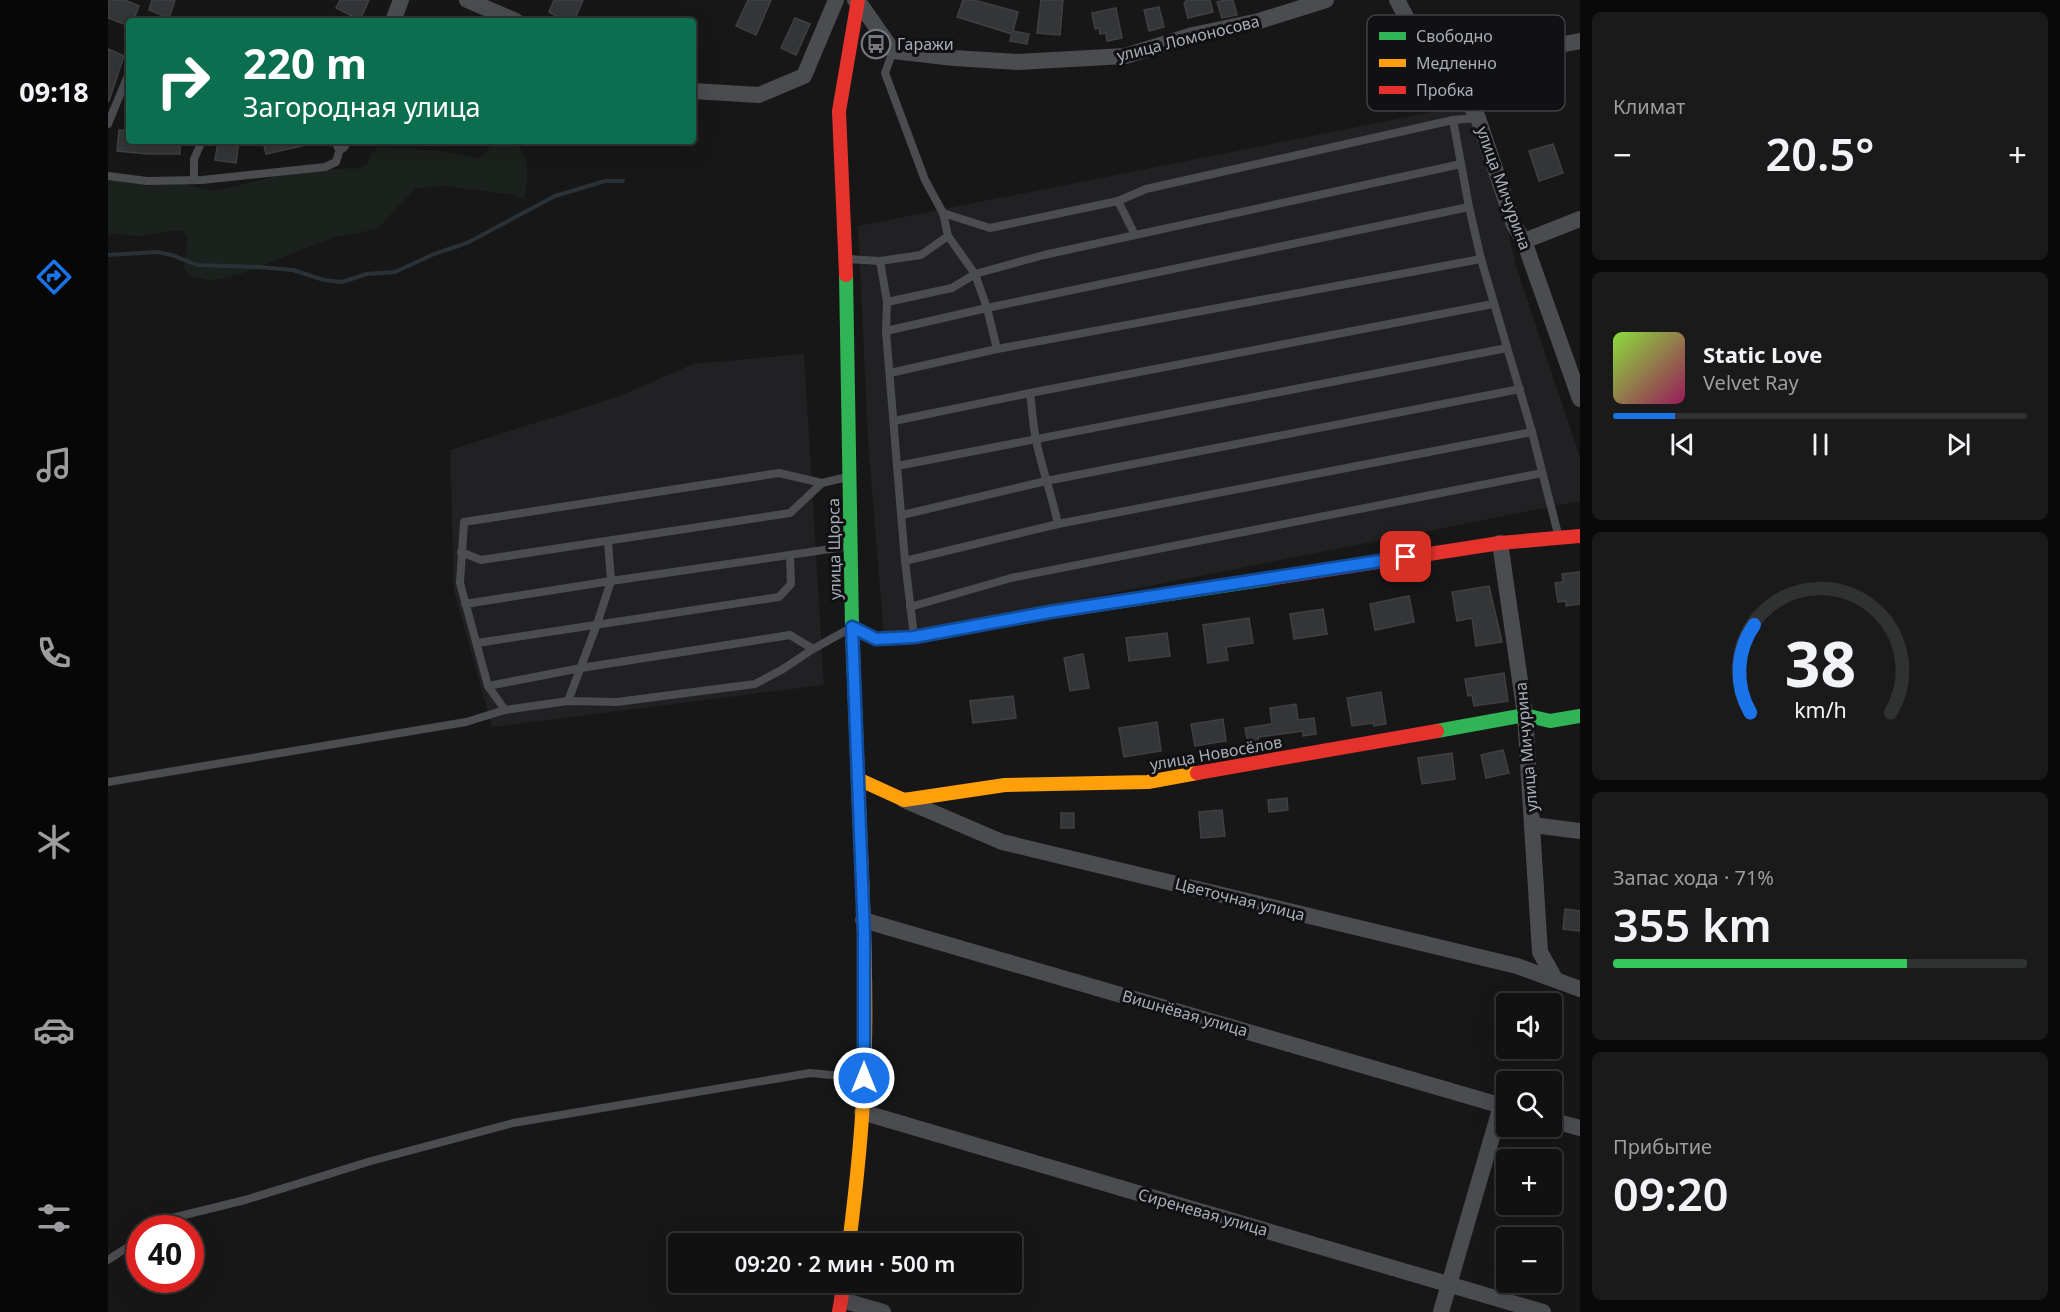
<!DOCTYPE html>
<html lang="ru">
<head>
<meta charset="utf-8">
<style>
	:root { --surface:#111; --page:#1a1a1a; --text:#f1f3f6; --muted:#9c9d9f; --line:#303131; --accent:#1a73e8 }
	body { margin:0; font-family:"Noto Sans",sans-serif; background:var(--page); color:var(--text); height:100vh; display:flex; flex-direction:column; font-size:22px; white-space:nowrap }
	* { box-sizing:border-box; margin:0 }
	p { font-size:20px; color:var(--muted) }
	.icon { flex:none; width:33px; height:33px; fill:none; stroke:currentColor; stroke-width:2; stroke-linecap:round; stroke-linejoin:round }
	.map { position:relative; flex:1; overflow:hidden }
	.drawer { display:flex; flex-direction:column; gap:12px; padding:12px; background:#090909; width:480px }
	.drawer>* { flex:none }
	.top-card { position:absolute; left:18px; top:18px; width:570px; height:126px; border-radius:6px; box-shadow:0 6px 24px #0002,0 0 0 2px var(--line); background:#0b6e4f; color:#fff; overflow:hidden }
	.buttons { position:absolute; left:1388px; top:993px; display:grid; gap:12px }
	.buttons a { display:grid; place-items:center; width:66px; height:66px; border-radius:6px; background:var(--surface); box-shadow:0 6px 24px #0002,0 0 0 2px var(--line); font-size:30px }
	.speed { position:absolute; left:18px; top:1215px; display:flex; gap:12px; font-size:30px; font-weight:700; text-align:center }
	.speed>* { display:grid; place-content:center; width:78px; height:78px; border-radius:50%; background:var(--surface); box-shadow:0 6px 24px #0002,0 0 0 2px var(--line); line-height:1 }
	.speed .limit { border:9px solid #d22; background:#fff; color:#111 }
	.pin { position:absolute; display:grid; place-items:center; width:51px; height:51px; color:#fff; margin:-26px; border-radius:12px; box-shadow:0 3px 9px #0006 }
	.me { position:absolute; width:66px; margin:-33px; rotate:0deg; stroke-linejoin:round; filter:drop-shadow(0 0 4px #0008) }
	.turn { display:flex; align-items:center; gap:21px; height:126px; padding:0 18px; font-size:27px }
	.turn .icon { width:78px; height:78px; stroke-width:2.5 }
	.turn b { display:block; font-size:42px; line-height:51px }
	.big { font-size:45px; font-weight:600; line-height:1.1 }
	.drawer .card { flex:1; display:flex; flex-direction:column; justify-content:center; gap:9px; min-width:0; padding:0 21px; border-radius:9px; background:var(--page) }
	.drawer .dial { align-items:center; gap:0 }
	.dial svg { height:156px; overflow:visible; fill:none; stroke:var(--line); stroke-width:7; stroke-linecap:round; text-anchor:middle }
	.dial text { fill:var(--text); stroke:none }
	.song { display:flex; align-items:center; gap:18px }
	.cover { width:72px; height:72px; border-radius:9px; background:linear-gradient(135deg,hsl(90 70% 55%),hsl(330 70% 35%)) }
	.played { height:6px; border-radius:3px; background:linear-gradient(90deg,var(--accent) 15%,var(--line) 15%) }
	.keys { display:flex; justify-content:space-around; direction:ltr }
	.heat { display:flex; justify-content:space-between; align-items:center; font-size:33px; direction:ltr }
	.charge { height:9px; border-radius:4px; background:linear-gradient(90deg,#34c759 71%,var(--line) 0) }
	.trip { position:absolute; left:560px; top:1233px; width:354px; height:60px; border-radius:6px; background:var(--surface); box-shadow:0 6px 24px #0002,0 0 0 2px var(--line); font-weight:600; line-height:60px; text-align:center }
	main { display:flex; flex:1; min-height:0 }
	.dock { display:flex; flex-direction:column; width:108px; justify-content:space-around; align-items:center; background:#070707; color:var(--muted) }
	.dock .icon { width:42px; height:42px }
	.dock .active { color:var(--accent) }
	.dock b { font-size:27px; color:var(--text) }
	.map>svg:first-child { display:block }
</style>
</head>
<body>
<main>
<nav class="dock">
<b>09:18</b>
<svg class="icon active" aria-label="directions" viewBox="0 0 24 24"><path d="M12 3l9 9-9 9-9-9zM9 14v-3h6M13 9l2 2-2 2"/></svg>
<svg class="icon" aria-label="music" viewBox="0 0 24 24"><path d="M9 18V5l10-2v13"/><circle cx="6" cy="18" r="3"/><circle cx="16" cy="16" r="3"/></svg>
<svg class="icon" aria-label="phone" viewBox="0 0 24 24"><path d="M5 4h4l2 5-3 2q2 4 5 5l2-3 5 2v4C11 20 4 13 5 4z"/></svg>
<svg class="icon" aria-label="climate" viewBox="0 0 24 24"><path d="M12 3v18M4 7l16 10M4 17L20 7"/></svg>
<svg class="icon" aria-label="car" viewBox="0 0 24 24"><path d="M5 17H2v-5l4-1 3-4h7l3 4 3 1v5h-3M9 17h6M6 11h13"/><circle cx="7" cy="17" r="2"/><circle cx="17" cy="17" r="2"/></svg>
<svg class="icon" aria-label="filters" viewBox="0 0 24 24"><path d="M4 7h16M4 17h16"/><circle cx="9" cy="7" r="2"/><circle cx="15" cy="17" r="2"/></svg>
</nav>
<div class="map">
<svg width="1472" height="1312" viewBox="0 0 1472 1312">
	<rect width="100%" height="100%" fill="#171717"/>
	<g fill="#212124">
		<polygon points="1360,105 1394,206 1408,266 1472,457 1472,501 776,638 760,440 750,226"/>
		<polygon points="696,354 716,685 384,727 346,591 342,450 509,397 585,364"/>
	</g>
	<path fill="#1b211c" d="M385,141h20c19,15 15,39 11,59l-9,-5 -69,-9 -30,2 -39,41 -45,9 -89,35 -32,8 -21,-5 -6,-8 4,-31 -7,-7 -44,6 -29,-3v-59l62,6 44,11 89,-21 56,-2 9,-4 3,-10 8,-7 65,4 31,7 10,-3z"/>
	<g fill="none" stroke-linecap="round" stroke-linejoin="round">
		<polyline stroke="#2a3239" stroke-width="4" points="0,255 49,252 64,255 89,265 151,267 185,270 216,280 234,282 259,274 287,272 326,254 359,243 447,196 497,181 515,181"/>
	</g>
	<g fill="#343537" stroke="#3f4043" stroke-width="1.5">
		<polygon points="0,0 17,0 31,6 25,21 21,21 21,26 0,18"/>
		<polygon points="44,0 67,0 61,18 41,10"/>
		<polygon points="232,0 261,0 252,20 228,8"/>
		<polygon points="446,0 475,0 466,21 446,21 448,16 441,12"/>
		<polygon points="640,0 663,0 648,35 628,26"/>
		<polygon points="855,0 866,0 910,12 905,31 921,34 919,44 902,41 904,34 849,17"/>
		<polygon points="933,0 955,0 952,35 929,33"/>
		<polygon points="1078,0 1102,0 1105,12 1080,18 1076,3 1078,2"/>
		<polygon points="1118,0 1125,0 1129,15 1114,18 1109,2"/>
		<polygon points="1051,7 1056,27 1041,31 1036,10"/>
		<polygon points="1008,8 1014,38 999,41 998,33 992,34 991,28 987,29 984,13"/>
		<polygon points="687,18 702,24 688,55 673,48"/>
		<polygon points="0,49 16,56 1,101 0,101"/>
		<polygon points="11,130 21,131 21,141 72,141 72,154 41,154 9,151"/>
		<polygon points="110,141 131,141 128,163 107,160"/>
		<polygon points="155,141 194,141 194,146 158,154"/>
		<polygon points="1445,144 1455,173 1431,181 1421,151"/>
		<polygon points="1472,572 1472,604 1458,606 1458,601 1450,602 1447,583 1455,582 1454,574"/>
		<polygon points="1381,586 1394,642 1368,646 1364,618 1349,621 1344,592"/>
		<polygon points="1301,596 1306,622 1267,630 1262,604"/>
		<polygon points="1215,609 1219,634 1186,639 1182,614"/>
		<polygon points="1141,618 1145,643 1118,647 1120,660 1100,663 1095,625"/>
		<polygon points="1059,633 1062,656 1021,661 1018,638"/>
		<polygon points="975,654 981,688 962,691 956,658"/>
		<polygon points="1396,673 1400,701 1366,706 1364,695 1360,696 1357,679"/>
		<polygon points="1273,692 1278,724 1266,726 1265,723 1244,726 1239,698"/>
		<polygon points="905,696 908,718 865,723 862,701"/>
		<polygon points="1188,704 1190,720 1206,718 1208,734 1195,736 1195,731 1150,737 1151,742 1140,744 1137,728 1164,724 1162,708"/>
		<polygon points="1115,719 1118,741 1087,746 1083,724"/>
		<polygon points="1049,722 1053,751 1016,757 1011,728"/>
		<polygon points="1395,750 1401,773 1378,778 1373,755"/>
		<polygon points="1344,753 1347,779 1314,784 1310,758"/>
		<polygon points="1179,798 1180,810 1161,812 1160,800"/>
		<polygon points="1114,810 1117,836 1093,838 1091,812"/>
		<rect x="953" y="813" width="13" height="15"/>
		<polygon points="1457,909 1472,911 1472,931 1455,929"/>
	</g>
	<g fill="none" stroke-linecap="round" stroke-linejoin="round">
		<g stroke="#4b4c50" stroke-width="8">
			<polyline points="785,51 777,73 817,180 835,213"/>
			<polyline points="1345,120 1361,207 1373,259 1424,432 1451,538"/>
			<polyline points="0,124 21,73"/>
			<polyline points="0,176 39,181 94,180 217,167 228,162 233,145"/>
			<polyline points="86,180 86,159 94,141"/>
			<polyline points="1010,201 1027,235"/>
			<polyline points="739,259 772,261 813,255 840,236 835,213 882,228 1010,201 1038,189 1345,120 1370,118"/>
			<polyline points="772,261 779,302 778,331 789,466 797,561 806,636"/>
			<polyline points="779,302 844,288 867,274 936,255 1353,164"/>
			<polyline points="778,331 879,308 1361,207"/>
			<polyline points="889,349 1373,259"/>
			<polyline points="782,373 889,349 879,308 867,274 840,236"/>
			<path d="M922,393c2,15 3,32 6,47 6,29 16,56 22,84"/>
			<polyline points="786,421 922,393 1385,304"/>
			<polyline points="789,466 1399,348"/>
			<polyline points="794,515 938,481 1412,389"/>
			<polyline points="353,552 373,560 682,513 714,483"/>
			<polyline points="797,561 950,524 1424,432"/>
			<polyline points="357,604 503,581 743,546"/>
			<polyline points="802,607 903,578 1434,473"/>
			<polyline points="369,643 671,597 683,584 682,557"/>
			<polyline points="705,649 675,669 647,684 509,702 460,701 397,710 380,686 352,583 356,522 671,473 714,483 739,477"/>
			<polyline points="380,686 473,668 682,635 705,649 741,629"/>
			<polyline points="460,701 489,624 503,581 500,541"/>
			<polyline points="0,782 358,722 397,710"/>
			<polyline points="48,1228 64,1218 137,1200 263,1161 405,1123 702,1073 756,1078"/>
			<polyline points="0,1260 32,1239"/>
		</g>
		<g stroke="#4b4c50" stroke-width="16">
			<polyline points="359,0 408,21"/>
			<polyline points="747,0 750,1 785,51 846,58 910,62 1017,56 1085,35 1151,21 1218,0"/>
			<polyline points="1289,0 1318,54 1346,65 1359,99 1370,118 1406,225 1416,241 1472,399"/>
			<polyline points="285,21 293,0"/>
			<polyline points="1346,65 1472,41"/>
			<polyline points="585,91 651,95 696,76 728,0"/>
			<polyline points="233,145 235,141"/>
			<polyline points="1416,241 1472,219"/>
			<polyline points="1392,543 1417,715 1432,952 1447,979"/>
			<polyline points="796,800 894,842 1409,966 1472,989"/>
			<polyline points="1425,825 1472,831"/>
			<polyline points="755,920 1398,1107"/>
			<polyline points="754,1112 1435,1312"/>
			<polyline points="1443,1120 1472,1128"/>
			<polyline points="734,1300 775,1312"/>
			<polyline points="1333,1312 1393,1106"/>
		</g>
		<g stroke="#30b455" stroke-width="14">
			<polyline points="738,275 744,627 750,781"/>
			<polyline points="744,627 768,639 806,637 942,612 1160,579"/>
			<polyline points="1329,731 1417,715 1442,721 1472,716"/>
		</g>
		<g stroke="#ff9f0a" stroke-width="14">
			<polyline points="750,779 796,800 897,785 1040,782 1089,773"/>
			<path d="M741,1244c7,-55 13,-109 15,-164 4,-100 -2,-199 -6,-299"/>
		</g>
		<g stroke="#e5322d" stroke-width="14">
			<polyline points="738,275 731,111 750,0"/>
			<polyline points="1160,579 1392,543 1472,536"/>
			<polyline points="1089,773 1329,731"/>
			<polyline points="731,1312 736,1282"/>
		</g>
	</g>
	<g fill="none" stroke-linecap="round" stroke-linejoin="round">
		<g stroke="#114b97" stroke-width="15">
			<polyline id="route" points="756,1078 756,933 744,627 768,639 806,637 942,612 1298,557"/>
		</g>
		<use href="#route" stroke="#1a73e8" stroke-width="10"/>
	</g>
	<defs>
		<g id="bus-ring" transform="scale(1.5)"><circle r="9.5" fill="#111113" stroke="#757880" stroke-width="1.5"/><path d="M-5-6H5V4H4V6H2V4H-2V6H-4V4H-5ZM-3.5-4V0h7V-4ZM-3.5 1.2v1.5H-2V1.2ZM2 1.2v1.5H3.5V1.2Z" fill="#757880"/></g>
	</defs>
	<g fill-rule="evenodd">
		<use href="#bus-ring" x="768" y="44"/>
	</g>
	<g text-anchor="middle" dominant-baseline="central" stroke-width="6" stroke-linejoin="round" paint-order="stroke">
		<g font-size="16" fill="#a8adb8" stroke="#111113">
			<text transform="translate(1080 38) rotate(-14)">улица Ломоносова</text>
			<text transform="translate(1396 188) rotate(70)">улица Мичурина</text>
			<text transform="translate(726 549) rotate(-91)">улица Щорса</text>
			<text transform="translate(1418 747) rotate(-95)">улица Мичурина</text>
			<text transform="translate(1108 753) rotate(-10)">улица Новосёлов</text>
			<text transform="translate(1132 899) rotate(14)">Цветочная улица</text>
			<text transform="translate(1077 1013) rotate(16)">Вишнёвая улица</text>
			<text transform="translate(1095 1212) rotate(16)">Сиреневая улица</text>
		</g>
		<g font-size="16" fill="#a8adb8" stroke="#111113" text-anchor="start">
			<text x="789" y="44">Гаражи</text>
		</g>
	</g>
	<rect x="1259" y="15" width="198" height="96" rx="9" fill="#111113" stroke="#3e4045" stroke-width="1.5"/>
	<rect x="1271" y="32" width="27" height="8" fill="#30b455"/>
	<rect x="1271" y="59" width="27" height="8" fill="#ff9f0a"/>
	<rect x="1271" y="86" width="27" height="8" fill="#e5322d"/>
	<g font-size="16" fill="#a8adb8">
		<text x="1308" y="42">Свободно</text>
		<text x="1308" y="69">Медленно</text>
		<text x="1308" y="96">Пробка</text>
	</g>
</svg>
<div class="buttons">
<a><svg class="icon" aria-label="sound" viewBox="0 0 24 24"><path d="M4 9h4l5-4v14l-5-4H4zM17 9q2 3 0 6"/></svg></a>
<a><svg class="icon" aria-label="search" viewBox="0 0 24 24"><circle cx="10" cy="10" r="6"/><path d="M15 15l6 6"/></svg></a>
<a>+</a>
<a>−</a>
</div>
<div class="speed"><div class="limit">40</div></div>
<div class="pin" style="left:1298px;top:557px;background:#d93025"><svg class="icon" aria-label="arrive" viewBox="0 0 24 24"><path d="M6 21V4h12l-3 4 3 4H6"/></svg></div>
<svg class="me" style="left:756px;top:1078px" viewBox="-20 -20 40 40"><circle r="17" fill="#1a73e8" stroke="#fff" stroke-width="3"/><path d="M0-11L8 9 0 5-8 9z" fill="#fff"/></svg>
<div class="trip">09:20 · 2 мин · 500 m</div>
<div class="top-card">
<div class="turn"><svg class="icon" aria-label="right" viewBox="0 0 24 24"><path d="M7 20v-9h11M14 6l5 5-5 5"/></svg><div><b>220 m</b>Загородная улица</div></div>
</div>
</div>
<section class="drawer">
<div class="card"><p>Климат</p>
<div class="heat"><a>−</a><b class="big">20.5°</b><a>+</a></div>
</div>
<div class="card">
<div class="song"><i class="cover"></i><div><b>Static Love</b><p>Velvet Ray</p></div></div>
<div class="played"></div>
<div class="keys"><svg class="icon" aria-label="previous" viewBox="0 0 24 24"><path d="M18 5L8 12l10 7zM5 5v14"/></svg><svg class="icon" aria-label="pause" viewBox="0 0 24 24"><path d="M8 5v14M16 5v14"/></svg><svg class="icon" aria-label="next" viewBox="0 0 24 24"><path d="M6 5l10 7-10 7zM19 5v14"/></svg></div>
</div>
<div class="card dial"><svg viewBox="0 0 100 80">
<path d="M14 69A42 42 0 1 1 86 69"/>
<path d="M14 69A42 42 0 0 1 16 24" stroke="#1a73e8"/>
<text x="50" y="56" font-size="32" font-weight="700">38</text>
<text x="50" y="72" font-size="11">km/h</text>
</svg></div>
<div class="card"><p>Запас хода · 71%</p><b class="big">355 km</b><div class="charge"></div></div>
<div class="card"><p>Прибытие</p><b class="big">09:20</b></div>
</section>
</main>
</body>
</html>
